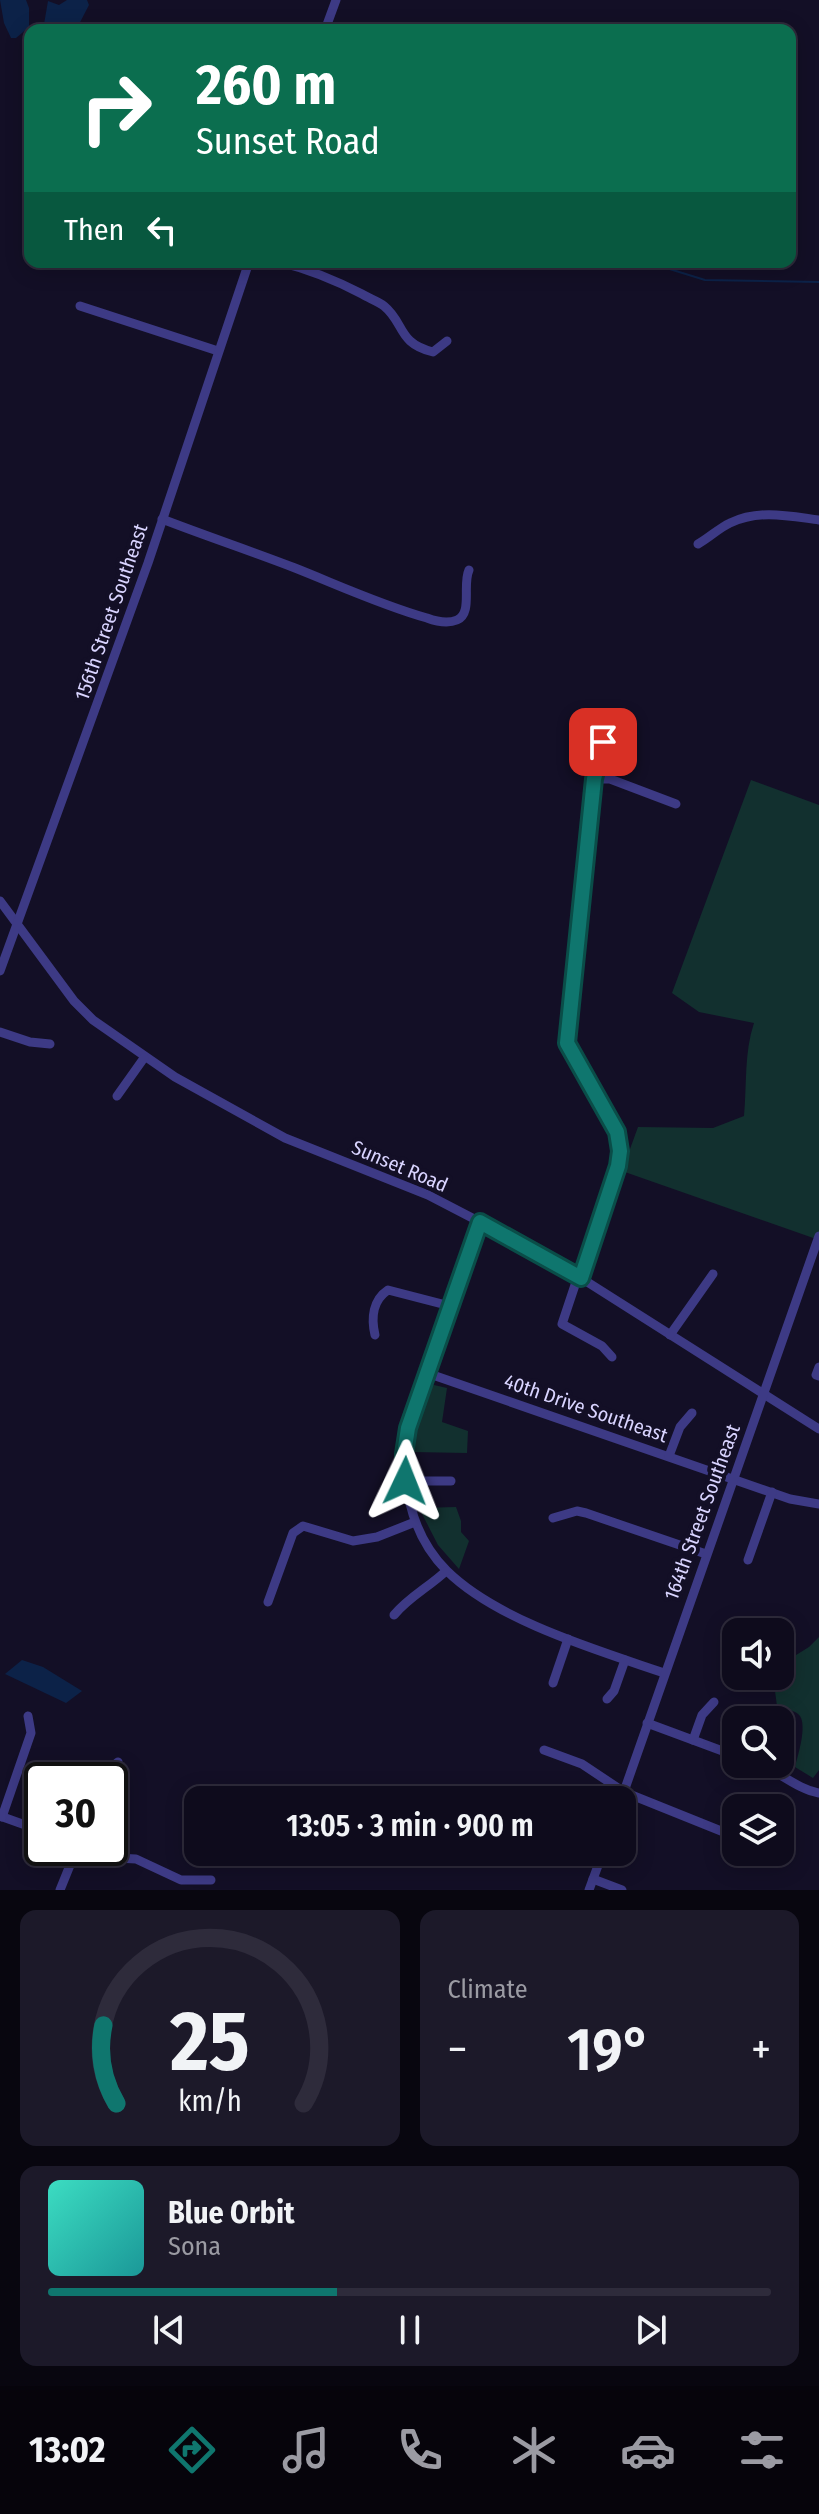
<!DOCTYPE html>
<html lang="en">
<head>
<meta charset="utf-8">
<style>
	:root { --surface:#0e0b1c; --page:#1c1929; --text:#f1f3f6; --muted:#9b9ba3; --line:#2e2b3b; --accent:#0f766e }
	body { margin:0; font-family:"Fira Sans Condensed",sans-serif; background:var(--page); color:var(--text); height:100vh; display:flex; flex-direction:column; font-size:30px; white-space:nowrap }
	* { box-sizing:border-box; margin:0 }
	p { font-size:26px; color:var(--muted) }
	.icon { flex:none; width:44px; height:44px; fill:none; stroke:currentColor; stroke-width:2; stroke-linecap:round; stroke-linejoin:round }
	.map { position:relative; height:1890px; overflow:hidden }
	.details { display:flex; flex-direction:column; gap:20px; padding:20px; background:#08060f; flex:1 }
	.details>* { flex:none }
	.top-card { position:absolute; left:24px; top:24px; width:772px; height:244px; border-radius:16px; box-shadow:0 4px 20px #0003,0 0 0 2px var(--line); background:#0b6e4f; color:#fff; overflow:hidden }
	.fabs { position:absolute; left:722px; top:1618px; display:grid; gap:16px }
	.fabs a { display:grid; place-items:center; width:72px; height:72px; border-radius:16px; background:var(--surface); box-shadow:0 4px 20px #0003,0 0 0 2px var(--line); font-size:40px }
	.speed { position:absolute; left:24px; top:1762px; display:flex; gap:16px; font-size:40px; font-weight:700; text-align:center }
	.speed>* { display:grid; place-content:center; width:104px; height:104px; border-radius:50%; background:var(--surface); box-shadow:0 4px 20px #0003,0 0 0 2px var(--line); line-height:1 }
	.speed .limit { border:4px solid #111; border-radius:12px; background:#fff; color:#111 }
	.pin { position:absolute; display:grid; place-items:center; width:68px; height:68px; color:#fff; margin:-34px; border-radius:16px; box-shadow:0 4px 12px #0006 }
	.me { position:absolute; width:88px; margin:-44px; rotate:2deg; stroke-linejoin:round; filter:drop-shadow(0 0 6px #0008) }
	.turn { display:flex; align-items:center; gap:28px; height:168px; padding:0 40px; font-size:36px }
	.turn .icon { width:104px; height:104px; stroke-width:2.5 }
	.turn b { display:block; font-size:56px; line-height:68px }
	.then { display:flex; align-items:center; height:76px; padding:0 40px; background:#0003; gap:16px; font-size:30px }
	.big { font-size:60px; font-weight:600; line-height:1.1 }
	.details .tile { flex:1; display:flex; flex-direction:column; justify-content:center; gap:12px; min-width:0; padding:0 28px; border-radius:16px; background:var(--page) }
	.details .dial { align-items:center; gap:0 }
	.dial svg { height:208px; overflow:visible; fill:none; stroke:var(--line); stroke-width:7; stroke-linecap:round; text-anchor:middle }
	.dial text { fill:var(--text); stroke:none }
	.song { display:flex; align-items:center; gap:24px }
	.cover { width:96px; height:96px; border-radius:12px; background:linear-gradient(135deg,hsl(170 70% 55%),hsl(180 70% 35%)) }
	.played { height:8px; border-radius:4px; background:linear-gradient(90deg,var(--accent) 40%,var(--line) 40%) }
	.keys { display:flex; justify-content:space-around; direction:ltr }
	.heat { display:flex; justify-content:space-between; align-items:center; font-size:44px; direction:ltr }
	.details .tiles { flex:1; display:grid; gap:20px; grid-template-columns:1fr 1fr }
	.tile:last-child { grid-column:span 2 }
	.trip { position:absolute; left:184px; top:1786px; width:452px; height:80px; border-radius:16px; background:var(--surface); box-shadow:0 4px 20px #0003,0 0 0 2px var(--line); font-weight:600; line-height:80px; text-align:center }
	.tabs { display:flex; height:128px; justify-content:space-around; align-items:center; background:#06040b; color:var(--muted) }
	.tabs .icon { width:56px; height:56px }
	.tabs .selected { color:var(--accent) }
	.tabs b { font-size:36px; color:var(--text) }
	.map>svg:first-child { display:block }
</style>
</head>
<body>
<div class="map">
<svg width="819" height="1890" viewBox="0 0 819 1890">
	<rect width="100%" height="100%" fill="#130f26"/>
	<g fill="#12302f">
		<path d="M751,780l68,25v435l-197,-69 16,-44 75,1 31,-12c3,-32 0,-63 10,-93l-55,-11 -27,-19z"/>
		<polygon points="434,1385 447,1388 442,1422 468,1431 467,1453 412,1452 418,1420 430,1387"/>
		<polygon points="456,1507 461,1521 461,1532 469,1541 459,1569 438,1545 419,1508"/>
		<path d="M819,1637v133l-6,8 -18,-11c3,-12 12,-40 5,-51 -4,-6 -17,-7 -23,-10l-4,-30h7v-11l29,-18z"/>
	</g>
	<g fill="#0c2248">
		<polygon points="0,0 26,0 29,8 29,27 16,38 11,38 4,23"/>
		<polygon points="67,0 87,0 89,5 76,30 43,30 48,1 59,5"/>
		<polygon points="22,1660 43,1667 82,1691 66,1703 5,1674"/>
	</g>
	<g fill="none" stroke-linecap="round" stroke-linejoin="round">
		<polyline stroke="#0c2248" stroke-width="2" points="647,262 705,280 819,282"/>
		<g stroke="#3d3a85" stroke-width="9">
			<polyline points="325,30 336,0"/>
			<path d="M279,262c29,7 56,18 83,32 6,4 16,7 22,12 21,17 13,37 49,46l14,-11"/>
			<polyline points="80,306 218,351"/>
			<path d="M162,519c44,17 89,32 133,49 43,17 86,37 132,50 8,3 21,6 30,2 16,-7 5,-35 12,-50"/>
			<path d="M698,544c11,-6 21,-16 32,-21 29,-14 59,-7 89,-3"/>
			<polyline points="594,779 610,779 676,804"/>
			<polyline points="0,901 74,1001 93,1020 175,1077 285,1138 428,1195 480,1222 581,1278 819,1429"/>
			<polyline points="0,971 148,563 249,262"/>
			<polyline points="0,1032 30,1042 50,1044"/>
			<polyline points="117,1096 144,1058"/>
			<path d="M480,1222l-72,206c-8,51 1,105 39,143 51,50 150,79 217,102"/>
			<polyline points="578,1276 562,1324 602,1346 612,1357"/>
			<polyline points="581,1278 611,1189 620,1151 617,1132 567,1043 594,779 603,742"/>
			<path d="M375,1335c-4,-17 -2,-35 13,-45l62,16"/>
			<polyline points="670,1335 713,1274"/>
			<polyline points="819,1367 816,1375 819,1376"/>
			<polyline points="427,1373 790,1499 819,1504"/>
			<polyline points="669,1456 680,1427 692,1413"/>
			<polyline points="405,1481 451,1481"/>
			<polyline points="553,1518 577,1511 586,1513 706,1554"/>
			<polyline points="748,1560 772,1492"/>
			<polyline points="268,1602 293,1533 303,1526 353,1541 377,1537 415,1522"/>
			<path d="M394,1615c15,-18 35,-28 52,-44"/>
			<polyline points="553,1683 568,1639"/>
			<polyline points="607,1699 614,1691 625,1660"/>
			<polyline points="647,1723 736,1756"/>
			<polyline points="693,1740 702,1715 714,1702"/>
			<polyline points="544,1750 582,1764 624,1792 736,1837"/>
			<path d="M759,1764c21,8 38,25 60,29"/>
			<polyline points="102,1780 105,1773 118,1762"/>
			<polyline points="621,1800 819,1236"/>
			<polyline points="0,1816 42,1831"/>
			<polyline points="2,1817 31,1733 28,1716"/>
			<polyline points="89,1848 117,1858 136,1859 181,1880 211,1880"/>
			<polyline points="771,1852 781,1859"/>
			<polyline points="593,1879 622,1890"/>
			<polyline points="60,1890 77,1848"/>
			<polyline points="589,1890 603,1852"/>
		</g>
	</g>
	<g fill="none" stroke-linecap="round" stroke-linejoin="round">
		<g stroke="#0a4d48" stroke-width="20">
			<polyline id="route" points="405,1481 404,1454 408,1428 480,1222 581,1278 618,1166 620,1151 617,1132 567,1043 594,779 603,742"/>
		</g>
		<use href="#route" stroke="#0f766e" stroke-width="14"/>
	</g>
	<g text-anchor="middle" dominant-baseline="central" stroke-width="8" stroke-linejoin="round" paint-order="stroke">
		<g font-size="20" fill="#d9d4ff" stroke="#130f26">
			<text transform="translate(111 612) rotate(-71)">156th Street Southeast</text>
			<text transform="translate(400 1166) rotate(23)">Sunset Road</text>
			<text transform="translate(586 1408) rotate(19)">40th Drive Southeast</text>
			<text transform="translate(702 1512) rotate(-70)">164th Street Southeast</text>
		</g>
	</g>
</svg>
<div class="fabs">
<a><svg class="icon" aria-label="sound" viewBox="0 0 24 24"><path d="M4 9h4l5-4v14l-5-4H4zM17 9q2 3 0 6"/></svg></a>
<a><svg class="icon" aria-label="search" viewBox="0 0 24 24"><circle cx="10" cy="10" r="6"/><path d="M15 15l6 6"/></svg></a>
<a><svg class="icon" aria-label="layers" viewBox="0 0 24 24"><path d="M12 4l9 5-9 5-9-5zM3 14l9 5 9-5"/></svg></a>
</div>
<div class="speed"><div class="limit">30</div></div>
<div class="pin" style="left:603px;top:742px;background:#d93025"><svg class="icon" aria-label="arrive" viewBox="0 0 24 24"><path d="M6 21V4h12l-3 4 3 4H6"/></svg></div>
<svg class="me" style="left:405px;top:1481px" viewBox="-20 -20 40 40"><path d="M0-17L14 15 0 8-14 15z" fill="#0f766e" stroke="#fff" stroke-width="4"/></svg>
<div class="trip">13:05 · 3 min · 900 m</div>
<div class="top-card">
<div class="turn"><svg class="icon" aria-label="right" viewBox="0 0 24 24"><path d="M7 20v-9h11M14 6l5 5-5 5"/></svg><div><b>260 m</b>Sunset Road</div></div>
<div class="then">Then<svg class="icon" aria-label="left" viewBox="0 0 24 24"><path d="M17 20v-9H6M10 6l-5 5 5 5"/></svg></div>
</div>
</div>
<section class="details">
<div class="tiles">
<div class="tile dial"><svg viewBox="0 0 100 80">
<path d="M14 69A42 42 0 1 1 86 69"/>
<path d="M14 69A42 42 0 0 1 9 39" stroke="#0f766e"/>
<text x="50" y="56" font-size="32" font-weight="700">25</text>
<text x="50" y="72" font-size="11">km/h</text>
</svg></div>
<div class="tile"><p>Climate</p>
<div class="heat"><a>−</a><b class="big">19°</b><a>+</a></div>
</div>
<div class="tile">
<div class="song"><i class="cover"></i><div><b>Blue Orbit</b><p>Sona</p></div></div>
<div class="played"></div>
<div class="keys"><svg class="icon" aria-label="previous" viewBox="0 0 24 24"><path d="M18 5L8 12l10 7zM5 5v14"/></svg><svg class="icon" aria-label="pause" viewBox="0 0 24 24"><path d="M8 5v14M16 5v14"/></svg><svg class="icon" aria-label="next" viewBox="0 0 24 24"><path d="M6 5l10 7-10 7zM19 5v14"/></svg></div>
</div>
</div>
</section>
<nav class="tabs">
<b>13:02</b>
<svg class="icon selected" aria-label="directions" viewBox="0 0 24 24"><path d="M12 3l9 9-9 9-9-9zM9 14v-3h6M13 9l2 2-2 2"/></svg>
<svg class="icon" aria-label="music" viewBox="0 0 24 24"><path d="M9 18V5l10-2v13"/><circle cx="6" cy="18" r="3"/><circle cx="16" cy="16" r="3"/></svg>
<svg class="icon" aria-label="phone" viewBox="0 0 24 24"><path d="M5 4h4l2 5-3 2q2 4 5 5l2-3 5 2v4C11 20 4 13 5 4z"/></svg>
<svg class="icon" aria-label="climate" viewBox="0 0 24 24"><path d="M12 3v18M4 7l16 10M4 17L20 7"/></svg>
<svg class="icon" aria-label="car" viewBox="0 0 24 24"><path d="M5 17H2v-5l4-1 3-4h7l3 4 3 1v5h-3M9 17h6M6 11h13"/><circle cx="7" cy="17" r="2"/><circle cx="17" cy="17" r="2"/></svg>
<svg class="icon" aria-label="filters" viewBox="0 0 24 24"><path d="M4 7h16M4 17h16"/><circle cx="9" cy="7" r="2"/><circle cx="15" cy="17" r="2"/></svg>
</nav>
</body>
</html>
